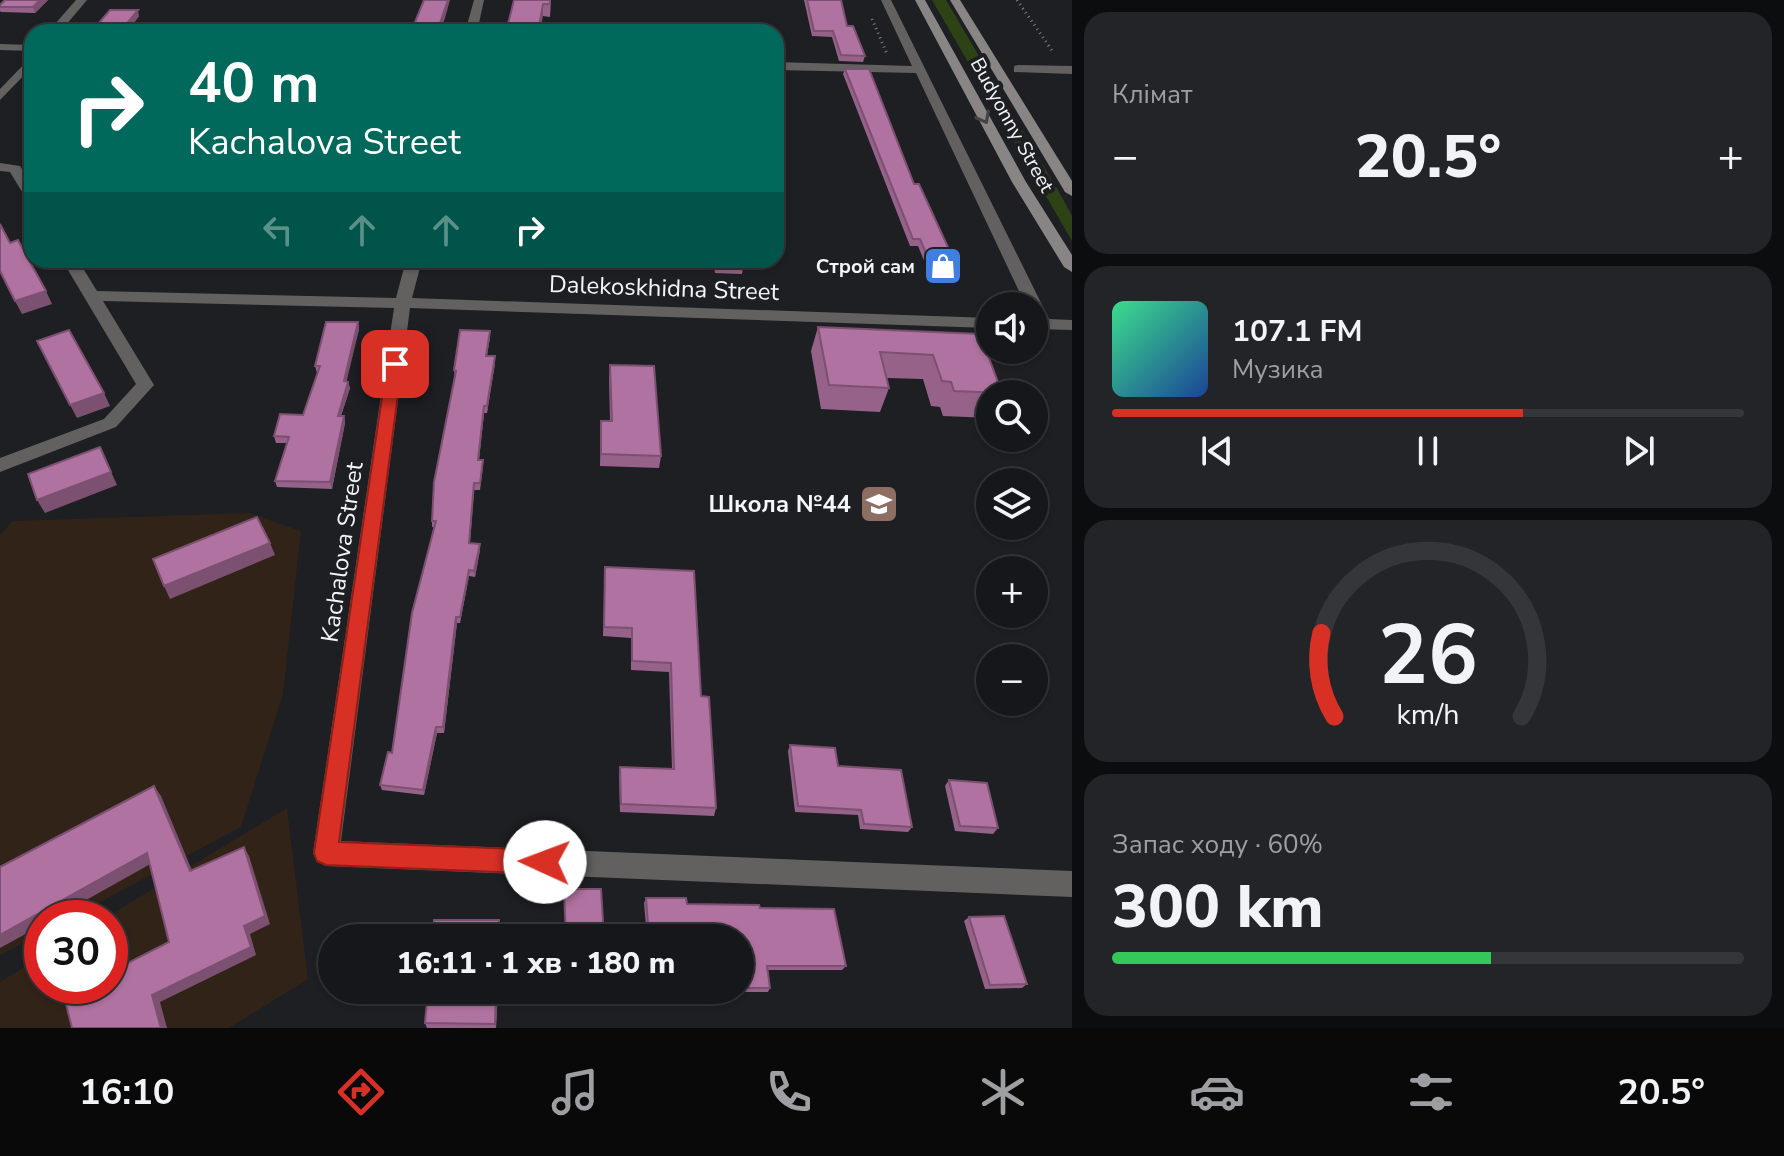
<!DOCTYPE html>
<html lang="uk">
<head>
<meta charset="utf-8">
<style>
	:root { --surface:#16171a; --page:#232427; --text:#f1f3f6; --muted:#9e9fa2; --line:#353639; --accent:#d93025 }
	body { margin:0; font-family:"Nunito Sans",sans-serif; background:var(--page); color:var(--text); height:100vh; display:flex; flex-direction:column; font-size:30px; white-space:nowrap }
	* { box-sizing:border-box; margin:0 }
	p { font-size:26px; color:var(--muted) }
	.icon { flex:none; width:44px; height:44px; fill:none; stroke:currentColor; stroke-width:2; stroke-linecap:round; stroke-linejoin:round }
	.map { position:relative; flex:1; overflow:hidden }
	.side { display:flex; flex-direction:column; gap:12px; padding:12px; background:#0c0d0e; width:712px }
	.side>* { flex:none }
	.banner { position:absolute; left:24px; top:24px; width:760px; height:244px; border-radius:24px; box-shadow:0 2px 6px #0004,0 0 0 2px var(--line); background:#00695c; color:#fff; overflow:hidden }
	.tools { position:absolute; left:976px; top:292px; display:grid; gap:16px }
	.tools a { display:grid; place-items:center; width:72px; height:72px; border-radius:50%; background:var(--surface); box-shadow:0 2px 6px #0004,0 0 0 2px var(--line); font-size:40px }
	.speed { position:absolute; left:24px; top:900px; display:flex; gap:16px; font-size:40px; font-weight:700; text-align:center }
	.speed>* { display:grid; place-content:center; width:104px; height:104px; border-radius:50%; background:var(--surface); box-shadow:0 2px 6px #0004,0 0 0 2px var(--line); line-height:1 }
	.speed .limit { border:12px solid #d22; background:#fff; color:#111 }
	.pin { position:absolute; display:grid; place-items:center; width:68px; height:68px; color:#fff; margin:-34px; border-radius:16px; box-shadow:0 4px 12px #0006 }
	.me { position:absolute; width:88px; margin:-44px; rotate:272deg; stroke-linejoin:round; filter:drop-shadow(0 0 6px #0008) }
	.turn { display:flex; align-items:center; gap:28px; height:168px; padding:0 32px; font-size:36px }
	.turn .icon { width:104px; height:104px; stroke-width:2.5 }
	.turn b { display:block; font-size:56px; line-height:68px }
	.lanes { display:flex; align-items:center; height:76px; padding:0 32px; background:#0003; justify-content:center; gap:40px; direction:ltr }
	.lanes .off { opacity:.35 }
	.big { font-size:60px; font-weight:800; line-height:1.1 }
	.side .card { flex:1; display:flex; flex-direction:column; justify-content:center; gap:12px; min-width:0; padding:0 28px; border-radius:24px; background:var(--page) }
	.side .dial { align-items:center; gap:0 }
	.dial svg { height:208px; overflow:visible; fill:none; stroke:var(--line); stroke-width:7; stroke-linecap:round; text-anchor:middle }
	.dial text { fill:var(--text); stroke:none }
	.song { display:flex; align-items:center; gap:24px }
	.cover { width:96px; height:96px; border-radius:12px; background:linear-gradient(135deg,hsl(150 70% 55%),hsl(220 70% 35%)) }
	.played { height:8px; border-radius:4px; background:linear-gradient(90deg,var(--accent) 65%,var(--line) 65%) }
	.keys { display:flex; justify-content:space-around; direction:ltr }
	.heat { display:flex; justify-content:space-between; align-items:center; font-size:44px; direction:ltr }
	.charge { height:12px; border-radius:6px; background:linear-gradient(90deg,#34c759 60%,var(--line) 0) }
	.trip { position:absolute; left:318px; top:924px; width:436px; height:80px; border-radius:40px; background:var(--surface); box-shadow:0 2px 6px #0004,0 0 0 2px var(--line); font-weight:800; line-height:80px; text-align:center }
	.dock { display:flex; height:128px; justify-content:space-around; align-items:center; background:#09090a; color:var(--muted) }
	.dock .icon { width:56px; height:56px }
	.dock .active { color:var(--accent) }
	.dock b { font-size:36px; color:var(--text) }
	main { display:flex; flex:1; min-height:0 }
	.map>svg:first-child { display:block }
</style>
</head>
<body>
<main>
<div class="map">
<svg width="1072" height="1028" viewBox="0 0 1072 1028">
	<rect width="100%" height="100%" fill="#1d1f23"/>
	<g fill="#312317">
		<polygon points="249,513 301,531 283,694 241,827 70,918 42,918 42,933 0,955 0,535 13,521"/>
		<polygon points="287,808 308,979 229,1028 0,1028 0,982 42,956 42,986 110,986 110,918 105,918"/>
	</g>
	<polygon fill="#2e4315" points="932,0 946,0 1063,199 1072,216 1072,241"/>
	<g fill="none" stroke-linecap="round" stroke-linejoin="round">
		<g stroke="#7f8185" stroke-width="3" stroke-dasharray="1 4" stroke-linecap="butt">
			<polyline points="1017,0 1053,52"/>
			<polyline points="872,19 887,54"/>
		</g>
		<g fill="#636060" fill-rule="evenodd">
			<polygon points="76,0 87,0 60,32 48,32"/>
			<polygon points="474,0 484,0 477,32 465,32"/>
			<polygon points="881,0 891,0 1049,319 1072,320 1072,330 1034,329 1034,306 1026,306 916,73 776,70 776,62 912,66"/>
			<polygon points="0,44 32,45 32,51 0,50"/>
			<polygon points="32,56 32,67 0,100 0,89"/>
			<polygon points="1018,65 1072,66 1072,74 1014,72 1014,66"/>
			<polygon points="0,163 20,166 32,185 32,201 27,200 10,172 0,171"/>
			<polygon points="62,260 78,260 97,291 396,298 406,260 422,260 412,298 990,318 990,328 410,308 341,841 1072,871 1072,897 326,866 317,862 313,853 394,308 103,301 154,385 116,427 0,472 0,458 104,419 136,384"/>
		</g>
		<g fill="#8a8585" fill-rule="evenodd">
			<polygon points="915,0 925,0 1026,182 1072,255 1072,272 1064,267 1012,182"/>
			<polygon points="950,0 960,0 1072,181 1072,196 1065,192"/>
		</g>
	</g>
	<g fill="#97628a">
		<polygon points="48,0 35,13 1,12 0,11 0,7"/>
		<polygon points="514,0 551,0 550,17 543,16"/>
		<polygon points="804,0 841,0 847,26 865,56 863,62 839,61 832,37 812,36"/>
		<polygon points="139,16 127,32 105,32 100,29 98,24"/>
		<polygon points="845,69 958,269 955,275 930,275 918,246 910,246 843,74"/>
		<polygon points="332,260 381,260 381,262"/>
		<polygon points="480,260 547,260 546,266 480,264"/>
		<polygon points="713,260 741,260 743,267 742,274 715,273"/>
		<polygon points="358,322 359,329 346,381 348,382 350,388 341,416 344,416 345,423 332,489 277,487 275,481 287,443 276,443 274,436 303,415 318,373 317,373 315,366"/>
		<polygon points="818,327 980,334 1002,393 990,394 990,418 943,416 940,407 931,406 923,379 887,378 889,388 880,412 821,409 811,351"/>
		<polygon points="490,337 487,356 495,363 487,413 484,413 479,460 483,467 480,490 474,490 470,543 480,544 480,550 475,577 469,576 460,623 457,623 444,733 437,733 424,795 382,790 380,785 392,753 435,527 432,527 432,521 455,377 454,370"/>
		<polygon points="610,365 661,456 659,468 600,466 601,421 610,421 609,378"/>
		<polygon points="605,567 701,696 716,808 714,816 620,812 619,775 620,767 672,769 669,672 631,670 631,638 603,636"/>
		<polygon points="790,745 838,766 912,827 908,832 860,829 858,815 795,812 788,751"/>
		<polygon points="949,780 998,828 993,834 955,831 945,786"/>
		<polygon points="646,898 687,904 760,908 846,966 842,970 768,970 770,988 768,992 727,992 727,990 740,990 740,938 647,938 644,903"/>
		<polygon points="969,917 1027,984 1022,988 985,989 964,921"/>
		<polygon points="428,990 498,990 496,1028 427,1028 425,1023"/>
	</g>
	<g fill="#7b5070">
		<polygon points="40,0 48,0 35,13 33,7"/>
		<polygon points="448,0 450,0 445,18 440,32 437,32"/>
		<polygon points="543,4 543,16 540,32 538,32"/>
		<polygon points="138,10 139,16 127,32 120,32"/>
		<polygon points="46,291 52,304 22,314 15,301"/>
		<polygon points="358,322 359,329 345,388 344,381"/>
		<polygon points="495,356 495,363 487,413 487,406"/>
		<polygon points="348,382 350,388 339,422 338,416"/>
		<polygon points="104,393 110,406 77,418 70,405"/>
		<polygon points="484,406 484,413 478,467 478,460"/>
		<polygon points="344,416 345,423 332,489 330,482"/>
		<polygon points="100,447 117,485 45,513 37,500"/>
		<polygon points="270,543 275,555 170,599 164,586"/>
		<polygon points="480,544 480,550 475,577 474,571"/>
		<polygon points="469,570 469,576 460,623 460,617"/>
		<polygon points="456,617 457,623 444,733 443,727"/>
		<polygon points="436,727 437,733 424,795 423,790"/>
		<polygon points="154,786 161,796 196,880 190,871"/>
		<polygon points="244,847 249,856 270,924 250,934 256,955 160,1002 167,1028 161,1028 152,995 244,926"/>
		<polygon points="147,853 154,862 54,918 42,918 42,925 0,948 0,935"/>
		<polygon points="496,990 498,990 496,1028 495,1024"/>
	</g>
	<g fill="#b072a0" stroke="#7b5070" stroke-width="2">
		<polygon points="5,0 40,0 33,7 0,7 0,5"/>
		<polygon points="424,0 448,0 437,32 411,32"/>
		<polygon points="514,0 550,0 550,4 543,4 538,32 506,32"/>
		<polygon points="807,0 841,0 847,26 853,26 865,56 841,55 833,31 814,31"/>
		<polygon points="110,10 138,10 120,32 112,32 98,24"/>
		<polygon points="845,69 869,69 914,184 919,184 958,269 933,269 920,239 913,239"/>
		<polygon points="0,224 10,243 18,240 46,291 15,301 0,271"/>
		<polygon points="715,260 741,260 743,267 716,267"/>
		<polygon points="326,322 358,322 344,381 348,382 338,416 344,416 330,482 275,481 289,437 274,436 280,414 303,415 320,366 315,366"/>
		<polygon points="818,327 980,334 1002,393 954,391 951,382 942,381 933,355 880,352 889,388 829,385"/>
		<polygon points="69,330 104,393 70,405 37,341"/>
		<polygon points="460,330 490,331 486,356 495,356 487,406 484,406 478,460 483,460 480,483 474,483 469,543 480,544 474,571 469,570 460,617 456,617 443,727 436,727 423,790 380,785 388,752 392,753 412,613 436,521 432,521 434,482 456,371 454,370"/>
		<polygon points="610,365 654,366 661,456 601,454 601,421 612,421"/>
		<polygon points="100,447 111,472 37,500 28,474"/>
		<polygon points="257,517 270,543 164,586 153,559"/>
		<polygon points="605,567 694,571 701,696 709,697 716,808 621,804 620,767 674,769 671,663 632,661 632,628 604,627"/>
		<polygon points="790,745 835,748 838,766 901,770 912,827 864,824 861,810 798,806"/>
		<polygon points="949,780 987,783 998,828 960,826"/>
		<polygon points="154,786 190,871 244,847 265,916 244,926 251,947 152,995 161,1028 72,1028 64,996 83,986 110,986 110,972 169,942 147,853 0,935 0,867"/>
		<polygon points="564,889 601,889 604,938 566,938"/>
		<polygon points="646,898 686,898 687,904 759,905 760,908 834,909 846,966 767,966 770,988 740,988 740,938 649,938"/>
		<polygon points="1004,916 1027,984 990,985 969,917"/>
		<polygon points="434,920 499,920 498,938 432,938"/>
		<polygon points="428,990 496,990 495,1024 425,1023"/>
	</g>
	<defs><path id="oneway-chevron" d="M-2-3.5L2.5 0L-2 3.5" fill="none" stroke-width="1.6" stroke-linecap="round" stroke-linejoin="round" transform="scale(2)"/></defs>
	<use stroke="#434345" href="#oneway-chevron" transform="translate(984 118) rotate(62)"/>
	<polygon fill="#d93025" stroke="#8d1f18" stroke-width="2" points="395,359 402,364 339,842 545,850 554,853 557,862 554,870 545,874 326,865 317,861 314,853 387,364"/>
	<defs>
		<g id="shop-square" transform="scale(2)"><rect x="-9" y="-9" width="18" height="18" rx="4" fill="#3f7fe0" stroke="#1d1f23"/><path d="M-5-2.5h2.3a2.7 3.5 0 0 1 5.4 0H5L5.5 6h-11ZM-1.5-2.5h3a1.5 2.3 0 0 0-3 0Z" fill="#fff"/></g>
		<g id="school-square" transform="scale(2)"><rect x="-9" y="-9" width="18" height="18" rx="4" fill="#8d6e63" stroke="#1d1f23"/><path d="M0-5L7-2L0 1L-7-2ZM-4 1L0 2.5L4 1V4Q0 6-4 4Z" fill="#fff"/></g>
	</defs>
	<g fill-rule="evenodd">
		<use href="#shop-square" x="943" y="266"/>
		<use href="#school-square" x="879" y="504"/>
	</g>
	<g text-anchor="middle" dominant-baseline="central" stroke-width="8" stroke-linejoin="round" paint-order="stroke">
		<g font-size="20" fill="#f3f5f8" stroke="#1d1f23">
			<text transform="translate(1012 125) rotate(61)">Budyonny Street</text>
		</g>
		<g font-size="20" font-weight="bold" fill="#f3f5f8" stroke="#1d1f23" text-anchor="end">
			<text x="915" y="266">Строй сам</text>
		</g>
		<g font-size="24" fill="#f3f5f8" stroke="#1d1f23">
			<text transform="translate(664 288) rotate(2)">Dalekoskhidna Street</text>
			<text transform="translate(342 552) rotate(-82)">Kachalova Street</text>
		</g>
		<g font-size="24" font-weight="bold" fill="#f3f5f8" stroke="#1d1f23" text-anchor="end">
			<text x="851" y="504">Школа №44</text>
		</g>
	</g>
</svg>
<div class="tools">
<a><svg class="icon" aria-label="sound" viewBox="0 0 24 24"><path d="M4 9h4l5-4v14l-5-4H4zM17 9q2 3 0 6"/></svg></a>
<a><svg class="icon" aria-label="search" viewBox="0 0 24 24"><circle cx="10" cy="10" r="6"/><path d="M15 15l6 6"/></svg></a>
<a><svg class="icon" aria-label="layers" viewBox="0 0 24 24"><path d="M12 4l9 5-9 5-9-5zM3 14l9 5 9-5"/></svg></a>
<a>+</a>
<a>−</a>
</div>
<div class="speed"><div class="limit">30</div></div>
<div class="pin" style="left:395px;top:364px;background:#d93025"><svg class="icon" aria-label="arrive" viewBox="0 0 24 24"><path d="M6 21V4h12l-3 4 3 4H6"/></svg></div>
<svg class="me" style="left:545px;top:862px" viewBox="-20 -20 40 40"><circle r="19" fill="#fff"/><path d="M0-13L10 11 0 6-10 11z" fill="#d93025"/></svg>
<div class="trip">16:11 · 1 хв · 180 m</div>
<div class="banner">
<div class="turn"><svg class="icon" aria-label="right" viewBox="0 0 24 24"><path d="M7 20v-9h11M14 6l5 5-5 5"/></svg><div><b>40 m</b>Kachalova Street</div></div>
<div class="lanes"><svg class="icon off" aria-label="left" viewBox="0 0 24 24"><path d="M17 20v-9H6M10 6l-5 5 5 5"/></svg><svg class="icon off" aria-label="ahead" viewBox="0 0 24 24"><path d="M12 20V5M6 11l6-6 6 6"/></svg><svg class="icon off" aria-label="ahead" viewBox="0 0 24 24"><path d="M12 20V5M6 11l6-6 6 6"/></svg><svg class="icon" aria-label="right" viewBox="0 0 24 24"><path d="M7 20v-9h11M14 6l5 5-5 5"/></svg></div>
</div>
</div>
<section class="side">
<div class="card"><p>Клімат</p>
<div class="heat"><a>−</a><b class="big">20.5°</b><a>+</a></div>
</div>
<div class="card">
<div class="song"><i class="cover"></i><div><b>107.1 FM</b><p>Музика</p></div></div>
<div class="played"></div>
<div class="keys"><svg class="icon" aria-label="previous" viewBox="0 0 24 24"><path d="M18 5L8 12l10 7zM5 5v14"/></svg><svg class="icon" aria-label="pause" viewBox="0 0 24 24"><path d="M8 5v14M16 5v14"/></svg><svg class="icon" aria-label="next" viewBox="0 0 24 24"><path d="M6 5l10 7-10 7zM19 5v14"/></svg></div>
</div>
<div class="card dial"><svg viewBox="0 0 100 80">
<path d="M14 69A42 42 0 1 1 86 69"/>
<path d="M14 69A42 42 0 0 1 9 37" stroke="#d93025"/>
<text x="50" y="56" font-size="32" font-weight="700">26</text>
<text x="50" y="72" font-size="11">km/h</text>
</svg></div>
<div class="card"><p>Запас ходу · 60%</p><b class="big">300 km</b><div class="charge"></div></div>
</section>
</main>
<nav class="dock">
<b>16:10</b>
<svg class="icon active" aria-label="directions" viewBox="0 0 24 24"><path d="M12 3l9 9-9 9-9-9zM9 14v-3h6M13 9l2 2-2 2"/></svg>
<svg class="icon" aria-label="music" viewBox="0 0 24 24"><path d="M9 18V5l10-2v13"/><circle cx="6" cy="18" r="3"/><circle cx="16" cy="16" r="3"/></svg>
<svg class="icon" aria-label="phone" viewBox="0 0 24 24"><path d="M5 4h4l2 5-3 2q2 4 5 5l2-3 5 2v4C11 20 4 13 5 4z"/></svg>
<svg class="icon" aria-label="climate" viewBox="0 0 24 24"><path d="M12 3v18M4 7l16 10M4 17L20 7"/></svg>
<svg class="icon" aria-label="car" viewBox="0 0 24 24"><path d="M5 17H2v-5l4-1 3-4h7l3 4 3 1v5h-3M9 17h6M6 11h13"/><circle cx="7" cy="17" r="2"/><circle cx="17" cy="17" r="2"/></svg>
<svg class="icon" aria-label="filters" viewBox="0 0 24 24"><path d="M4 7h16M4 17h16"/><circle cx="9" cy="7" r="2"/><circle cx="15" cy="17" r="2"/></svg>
<b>20.5°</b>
</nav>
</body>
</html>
